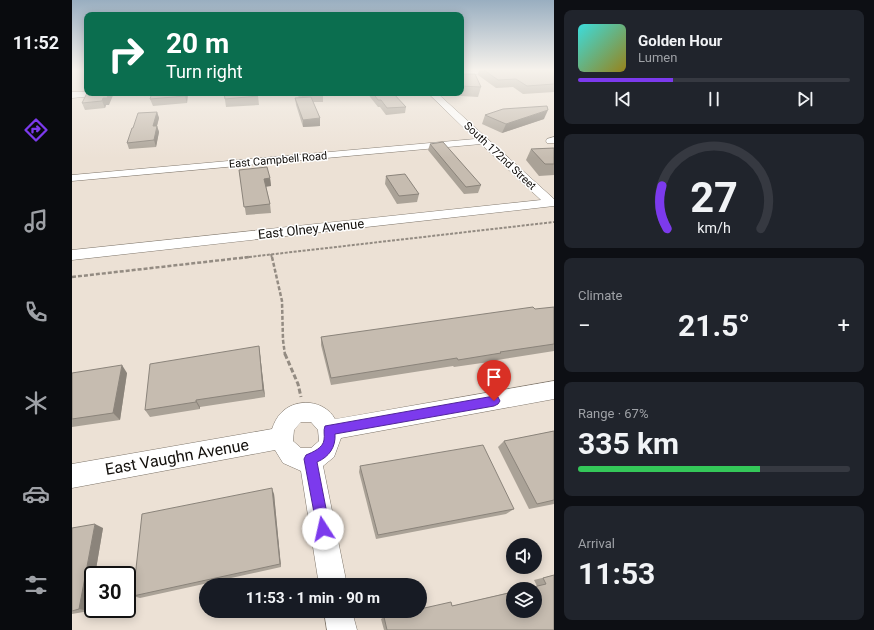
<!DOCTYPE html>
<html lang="en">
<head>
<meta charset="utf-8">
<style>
	:root { --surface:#171b24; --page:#20242c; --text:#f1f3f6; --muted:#9ea1a6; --line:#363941; --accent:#7c3aed }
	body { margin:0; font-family:Roboto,sans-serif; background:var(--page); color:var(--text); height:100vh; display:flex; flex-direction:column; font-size:15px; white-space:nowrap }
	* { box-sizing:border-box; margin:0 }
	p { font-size:13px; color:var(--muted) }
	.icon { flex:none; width:22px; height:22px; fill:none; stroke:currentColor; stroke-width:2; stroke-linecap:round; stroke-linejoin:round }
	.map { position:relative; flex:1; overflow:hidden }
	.side { display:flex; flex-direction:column; gap:10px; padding:10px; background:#0d0f14; width:320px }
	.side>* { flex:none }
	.banner { position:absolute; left:12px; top:12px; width:380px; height:84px; border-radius:8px; box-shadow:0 2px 10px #0003; background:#0b6e4f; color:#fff; overflow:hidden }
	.controls { position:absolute; left:434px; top:538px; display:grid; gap:8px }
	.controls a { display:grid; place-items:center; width:36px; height:36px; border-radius:50%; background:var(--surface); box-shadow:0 2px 10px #0003; font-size:20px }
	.speed { position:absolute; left:12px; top:566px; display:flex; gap:8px; font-size:20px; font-weight:700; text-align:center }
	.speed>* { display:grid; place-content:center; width:52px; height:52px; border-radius:50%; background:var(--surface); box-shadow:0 2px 10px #0003; line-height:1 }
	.speed .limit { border:2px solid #111; border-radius:6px; background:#fff; color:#111 }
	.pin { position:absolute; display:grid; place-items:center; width:34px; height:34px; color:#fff; margin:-41px -17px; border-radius:50% 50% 50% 0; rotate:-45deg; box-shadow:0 0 4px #0007 }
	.pin .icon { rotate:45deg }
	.me { position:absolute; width:44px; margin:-22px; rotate:350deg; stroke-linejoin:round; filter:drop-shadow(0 0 3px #0008) }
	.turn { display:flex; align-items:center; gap:14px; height:84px; padding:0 16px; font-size:18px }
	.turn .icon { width:52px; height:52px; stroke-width:2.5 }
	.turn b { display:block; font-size:28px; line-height:34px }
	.big { font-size:30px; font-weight:700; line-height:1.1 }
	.side .tile { flex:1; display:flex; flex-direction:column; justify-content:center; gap:6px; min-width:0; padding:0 14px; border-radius:8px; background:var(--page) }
	.side .dial { align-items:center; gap:0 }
	.dial svg { height:104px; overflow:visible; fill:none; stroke:var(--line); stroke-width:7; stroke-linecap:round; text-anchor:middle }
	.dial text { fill:var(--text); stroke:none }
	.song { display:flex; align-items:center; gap:12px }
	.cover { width:48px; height:48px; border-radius:6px; background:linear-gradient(135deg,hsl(180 70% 55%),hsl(50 70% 35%)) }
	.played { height:4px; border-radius:2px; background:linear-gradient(90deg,var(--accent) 35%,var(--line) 35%) }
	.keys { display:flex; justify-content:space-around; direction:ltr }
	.heat { display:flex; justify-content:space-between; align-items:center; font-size:22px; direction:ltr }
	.charge { height:6px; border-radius:3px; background:linear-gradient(90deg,#34c759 67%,var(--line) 0) }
	.trip { position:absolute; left:127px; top:578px; width:228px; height:40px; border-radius:20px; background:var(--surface); box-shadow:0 2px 10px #0003; font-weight:700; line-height:40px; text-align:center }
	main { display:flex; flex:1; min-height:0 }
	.menu { display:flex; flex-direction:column; width:72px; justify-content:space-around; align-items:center; background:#090b0e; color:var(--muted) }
	.menu .icon { width:28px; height:28px }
	.menu .selected { color:var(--accent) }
	.menu b { font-size:18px; color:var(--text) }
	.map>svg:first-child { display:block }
</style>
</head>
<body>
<main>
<nav class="menu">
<b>11:52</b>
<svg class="icon selected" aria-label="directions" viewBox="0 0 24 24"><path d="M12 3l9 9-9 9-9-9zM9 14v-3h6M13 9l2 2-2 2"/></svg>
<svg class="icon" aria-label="music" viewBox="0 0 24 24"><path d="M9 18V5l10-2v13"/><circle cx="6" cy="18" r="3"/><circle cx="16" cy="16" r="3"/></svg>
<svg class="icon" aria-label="phone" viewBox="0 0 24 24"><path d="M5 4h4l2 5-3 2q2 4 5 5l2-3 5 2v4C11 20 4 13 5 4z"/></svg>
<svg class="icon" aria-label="climate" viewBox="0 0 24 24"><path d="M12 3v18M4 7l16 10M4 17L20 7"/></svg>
<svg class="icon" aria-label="car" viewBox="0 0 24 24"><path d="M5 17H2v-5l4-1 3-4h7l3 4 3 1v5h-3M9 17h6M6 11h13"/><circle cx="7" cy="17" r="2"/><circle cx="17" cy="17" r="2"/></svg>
<svg class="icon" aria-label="filters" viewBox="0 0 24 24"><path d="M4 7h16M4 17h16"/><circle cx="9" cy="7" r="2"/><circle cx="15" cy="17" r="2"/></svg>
</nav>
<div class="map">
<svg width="482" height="630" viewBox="0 0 482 630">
	<rect width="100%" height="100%" fill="#ece1d5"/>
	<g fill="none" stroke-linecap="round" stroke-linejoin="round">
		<g stroke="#7e756a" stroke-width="1">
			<g id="street">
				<polygon points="399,70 431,70 427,72 389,75 389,71"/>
				<polygon points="0,92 15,92 15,93 39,93 35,95 0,98"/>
				<polygon points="356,93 365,93 482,199 482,206 0,260 0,250 469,200 409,144 0,181 0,175 403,139"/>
				<polygon points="482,137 482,143 475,143 474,141 475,139"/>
				<path d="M482,381v18l-213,39 -7,19 -11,9 24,119h-28l-18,-114 -18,-8 -8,-13 -203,38v-24l200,-35c2,-6 5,-12 9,-16 15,-16 44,-13 54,6zM229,422h10l7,8 1,11 -8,7h-10l-8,-7 1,-11z"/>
				<polygon points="252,611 280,611 285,630 255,630"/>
			</g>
		</g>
		<g stroke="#938b82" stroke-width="2" stroke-dasharray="3 1.5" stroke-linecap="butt">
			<polyline points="199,254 200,258"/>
			<polyline points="168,258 482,222"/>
		</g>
		<g stroke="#938b82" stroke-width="2.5" stroke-dasharray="4 2" stroke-linecap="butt">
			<polyline points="200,257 210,301 211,340 213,355"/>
			<polyline points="0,277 177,257"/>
		</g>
		<polyline stroke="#938b82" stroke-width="3" stroke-dasharray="5 2.5" stroke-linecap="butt" points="213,354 226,384 229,397"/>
		<use href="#street" fill="#fff" fill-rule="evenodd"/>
	</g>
	<g fill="#aaa297">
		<polygon points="407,70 482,70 482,92 451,94 441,87 424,88 406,75"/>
		<polygon points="389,74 409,87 406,97 373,95 372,93 389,93"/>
		<polygon points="15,93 37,105 34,105 33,108 13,110 10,103"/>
		<polygon points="116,93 115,103 81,106 78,99"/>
		<polygon points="152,93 186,96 187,105 154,107"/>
		<polygon points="225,93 250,93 251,95 251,102 241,102 248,118 248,126 231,127 224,105 223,98 227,98"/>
		<polygon points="295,93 321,93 334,107 333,113 314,115 308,107 306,107"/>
		<polygon points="85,112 87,118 85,126 87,132 84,147 57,149 55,143 61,128"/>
		<polygon points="413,115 472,119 430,133 410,124"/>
		<polygon points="358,144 409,185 406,193 392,194 356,150"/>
		<polygon points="482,148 482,175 467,176 454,160 459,149"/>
		<polygon points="167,170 198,178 199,186 194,186 198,204 199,213 174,215"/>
		<polygon points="314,176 347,194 345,202 325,204 313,184"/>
		<polygon points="482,307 482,351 425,360 424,361 382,367 381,366 259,385 249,345 249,337"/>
		<polygon points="187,346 188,354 193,397 128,407 128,409 78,417 73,410"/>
		<polygon points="0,373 55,373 48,420 0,427"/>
		<polygon points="482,431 482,504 457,509 426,447 432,441"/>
		<polygon points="288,466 442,509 434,514 304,539 287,472"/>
		<polygon points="202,494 209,567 68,598 61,596"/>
		<polygon points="0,528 31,528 23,575 21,575 17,611 0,614"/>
		<polygon points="482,575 482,630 312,630 309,619 312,617 380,606 465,586 462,580"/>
	</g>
	<g fill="#8b847b">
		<polygon points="37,93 42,93 37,105 34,105 33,108 30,101 31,98"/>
		<polygon points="114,93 116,93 115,103 113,96"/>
		<polygon points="476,110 472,119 430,133 434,124"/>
		<polygon points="85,112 87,118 83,133 81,126"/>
		<polygon points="248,118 248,126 231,127 231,120"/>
		<polygon points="85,126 87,132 84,147 82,140"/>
		<polygon points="198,178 199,186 193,187 192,179"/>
		<polygon points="187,346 188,354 193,397 191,390"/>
		<polygon points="50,365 55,373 48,420 41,413"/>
		<polygon points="124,400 128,407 128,409 124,402"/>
		<polygon points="200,488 202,494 209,567 208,564"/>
		<polygon points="23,524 31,528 23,575 21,575 21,585 17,611 7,609"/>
	</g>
	<g fill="#c6bcb0" stroke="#8b847b">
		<polygon points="412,70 482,70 482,84 455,86 444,79 426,80"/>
		<polygon points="389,74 403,74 409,87 389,86"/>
		<polygon points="15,93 37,93 35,98 31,98 30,101 10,103"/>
		<polygon points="80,93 114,93 113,96 78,99"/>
		<polygon points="152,93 186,93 186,96 153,99"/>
		<polygon points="228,93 250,93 251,95 230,96"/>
		<polygon points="301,93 321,93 334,107 315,108 309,100 306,100"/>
		<polygon points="239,97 248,118 231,120 223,98"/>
		<polygon points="475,106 476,110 434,124 413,115 431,109"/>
		<polygon points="85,112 81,126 85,126 82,140 55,143 60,128 61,128 66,113"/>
		<polygon points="371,142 409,185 394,187 358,144"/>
		<polygon points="482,148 482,164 473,164 459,149"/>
		<polygon points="195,167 198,178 192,179 198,204 172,207 167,170"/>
		<polygon points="333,174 347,194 327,196 314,176"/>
		<polygon points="461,307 463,309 482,307 482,344 428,352 429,353 386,360 385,358 259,378 249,337"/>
		<polygon points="187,346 191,390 124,400 124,402 73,410 78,364"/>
		<polygon points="50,365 41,413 0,419 0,373"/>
		<polygon points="482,431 482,500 465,504 432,441"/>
		<polygon points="411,445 442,509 306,535 288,466"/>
		<polygon points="200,488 208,564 61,596 70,514"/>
		<polygon points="23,524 7,609 0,611 0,528"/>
		<polygon points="482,575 482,630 315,630 312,617 340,611 348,611 348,609 379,602 380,606 441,592 441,611 463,611 463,589 453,589 474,584 471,578"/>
	</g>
	<linearGradient id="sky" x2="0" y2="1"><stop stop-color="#99aec0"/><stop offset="0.44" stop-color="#f6f2ec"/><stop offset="1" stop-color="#f6f2ec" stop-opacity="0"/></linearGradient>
	<rect width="482" height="158" fill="url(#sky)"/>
	<path fill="#7c3aed" stroke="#51269a" d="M422,396l4,1 2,4 -2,3 -4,2 -159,28c1,13 -6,23 -18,28l13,67 -2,5 -5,2 -5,-2 -14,-75 2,-4c7,-3 17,-7 18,-15 1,-5 -1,-9 1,-14z"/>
	<g text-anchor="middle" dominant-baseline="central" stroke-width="3" stroke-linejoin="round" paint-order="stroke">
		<g font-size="11" fill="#110e0a" stroke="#fff">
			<text transform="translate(428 156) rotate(43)">South 172nd Street</text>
			<text transform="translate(206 160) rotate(-5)">East Campbell Road</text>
		</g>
		<g font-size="13" fill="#110e0a" stroke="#fff">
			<text transform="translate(239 229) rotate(-6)">East Olney Avenue</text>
		</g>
		<g font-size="16" fill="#110e0a" stroke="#fff">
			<text transform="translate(105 457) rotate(-10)">East Vaughn Avenue</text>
		</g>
	</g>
</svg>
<div class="controls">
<a><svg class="icon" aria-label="sound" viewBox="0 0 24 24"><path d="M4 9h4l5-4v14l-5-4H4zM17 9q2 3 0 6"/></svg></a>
<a><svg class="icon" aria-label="layers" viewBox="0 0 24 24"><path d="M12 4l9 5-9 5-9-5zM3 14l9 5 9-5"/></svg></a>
</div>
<div class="speed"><div class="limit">30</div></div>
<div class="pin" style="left:422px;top:401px;background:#d93025"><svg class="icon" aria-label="arrive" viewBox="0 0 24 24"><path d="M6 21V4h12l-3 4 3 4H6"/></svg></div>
<svg class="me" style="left:251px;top:529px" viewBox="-20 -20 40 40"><circle r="19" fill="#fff"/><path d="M0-13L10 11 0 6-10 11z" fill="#7c3aed"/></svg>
<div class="trip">11:53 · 1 min · 90 m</div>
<div class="banner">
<div class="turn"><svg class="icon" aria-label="right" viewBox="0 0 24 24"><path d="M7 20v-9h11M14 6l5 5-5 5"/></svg><div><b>20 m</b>Turn right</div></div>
</div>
</div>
<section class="side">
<div class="tile">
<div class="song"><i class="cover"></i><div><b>Golden Hour</b><p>Lumen</p></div></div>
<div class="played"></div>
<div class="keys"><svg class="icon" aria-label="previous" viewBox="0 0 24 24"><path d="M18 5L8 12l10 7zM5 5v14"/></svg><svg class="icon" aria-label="pause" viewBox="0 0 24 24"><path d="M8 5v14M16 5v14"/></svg><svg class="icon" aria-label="next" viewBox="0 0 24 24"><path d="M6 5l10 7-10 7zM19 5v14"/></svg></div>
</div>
<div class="tile dial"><svg viewBox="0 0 100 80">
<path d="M14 69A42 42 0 1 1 86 69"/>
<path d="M14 69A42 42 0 0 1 10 36" stroke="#7c3aed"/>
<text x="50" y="56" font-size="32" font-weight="700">27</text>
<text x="50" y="72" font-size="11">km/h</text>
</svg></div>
<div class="tile"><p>Climate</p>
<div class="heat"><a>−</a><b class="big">21.5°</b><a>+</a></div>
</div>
<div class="tile"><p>Range · 67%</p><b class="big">335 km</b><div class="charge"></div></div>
<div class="tile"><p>Arrival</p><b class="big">11:53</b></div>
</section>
</main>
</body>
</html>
